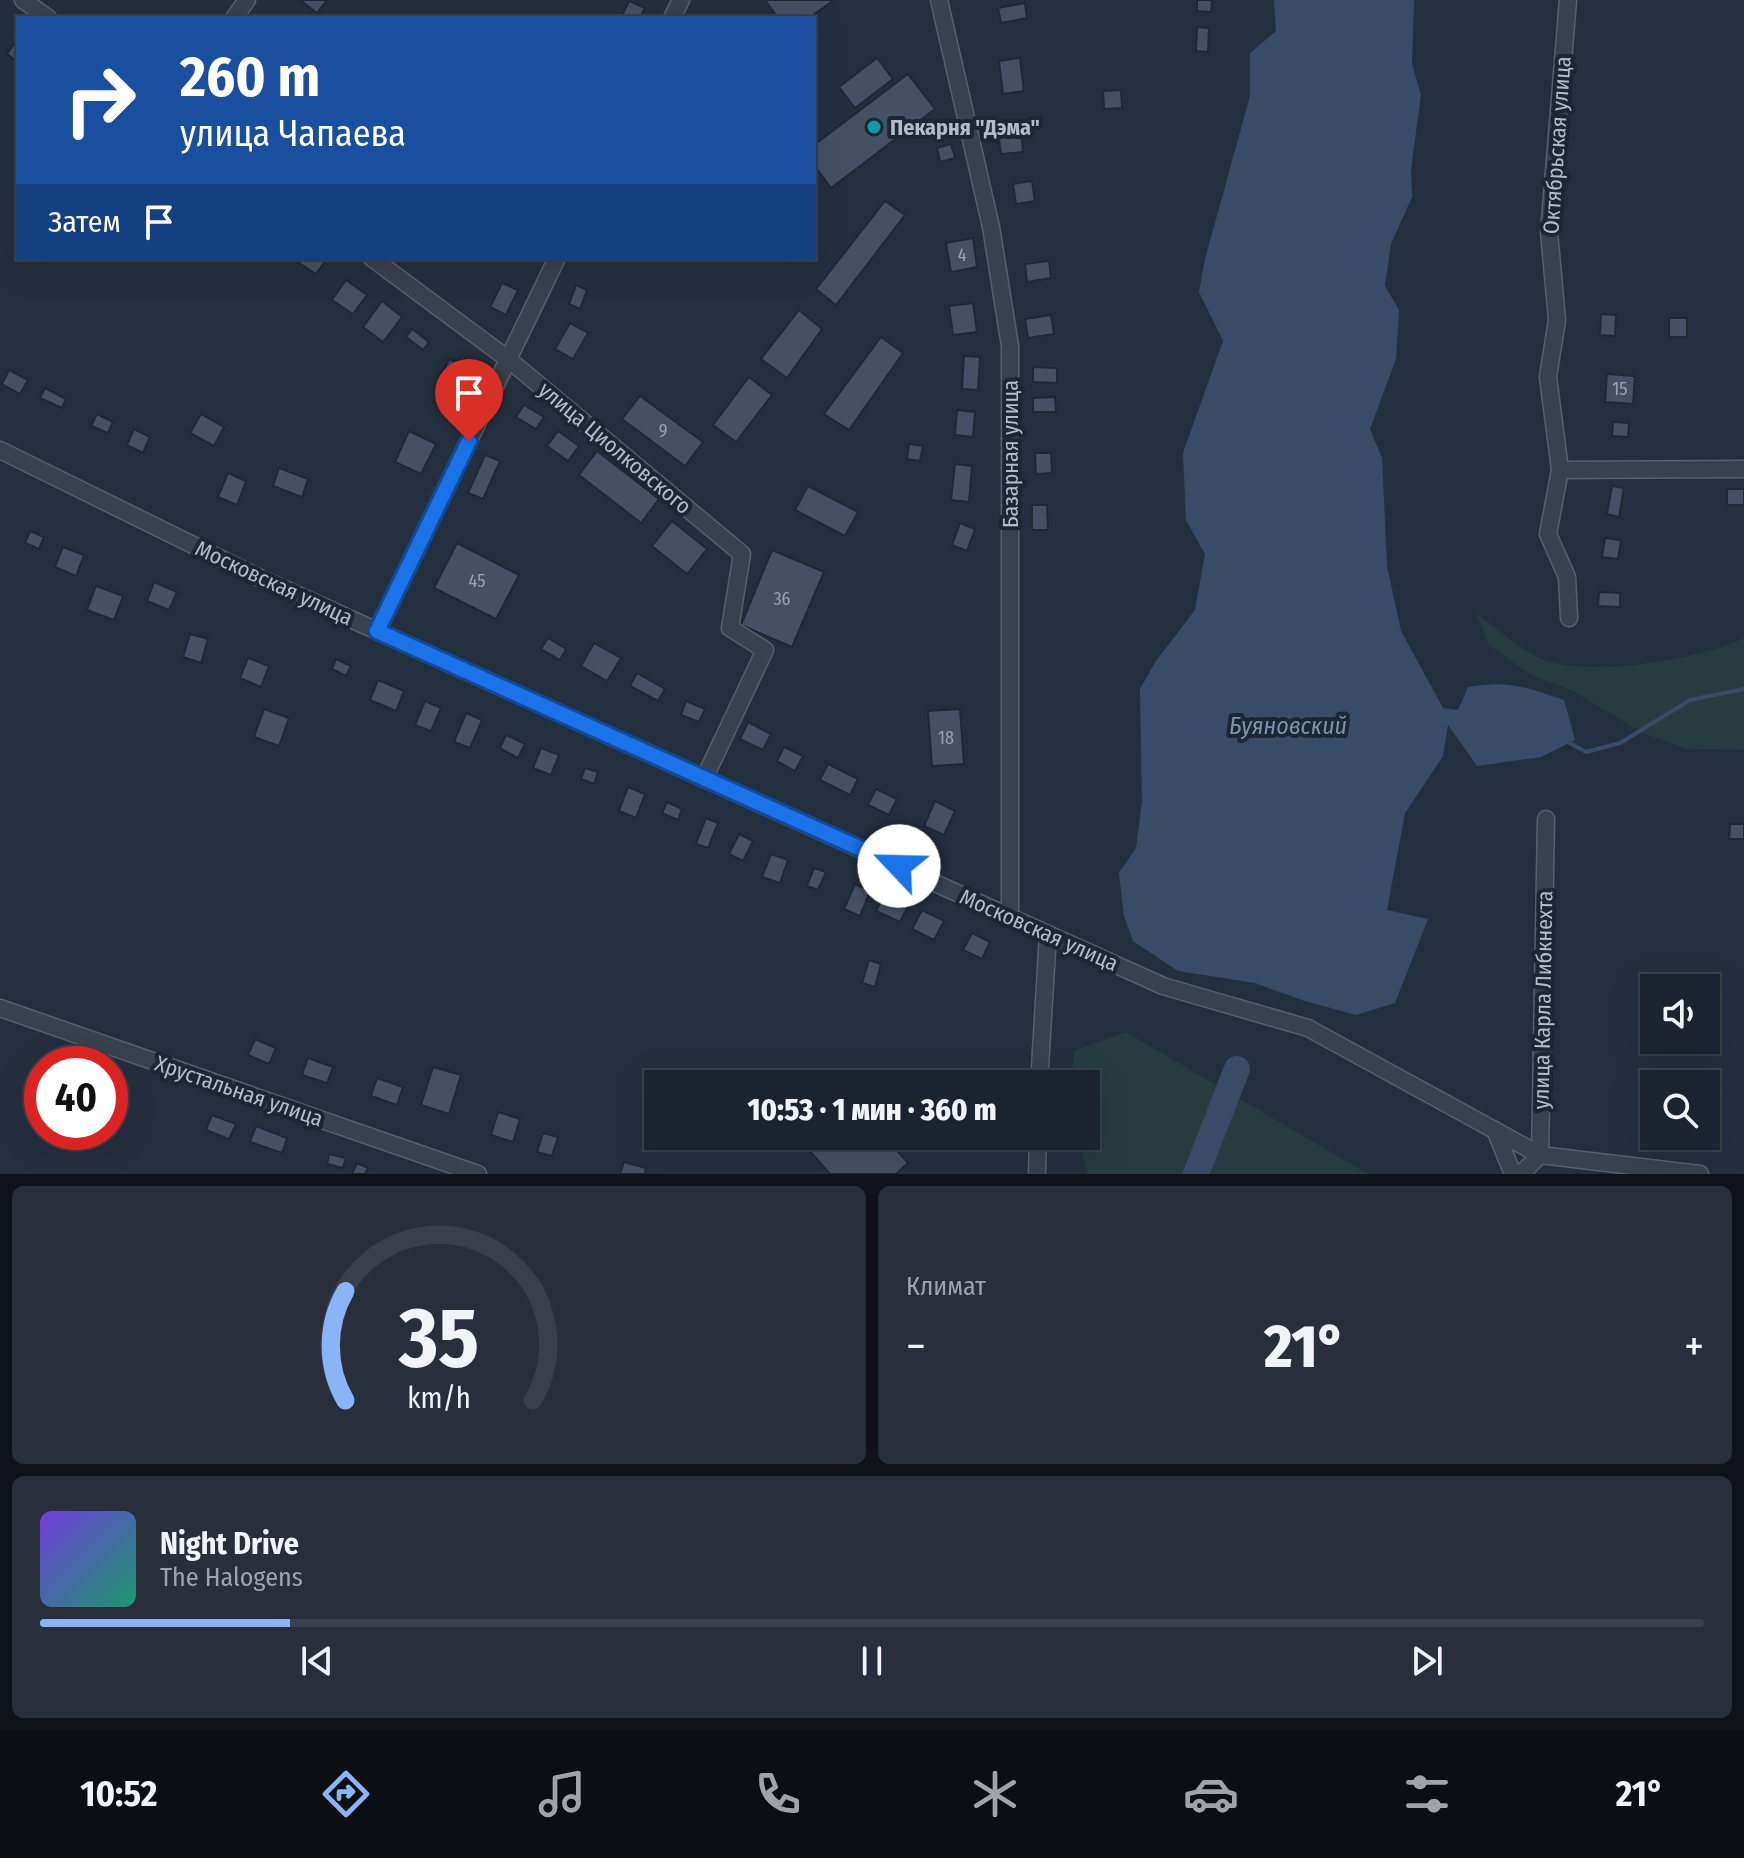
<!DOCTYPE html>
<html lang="ru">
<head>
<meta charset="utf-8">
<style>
	:root { --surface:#1b232e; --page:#282f3a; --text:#f1f3f6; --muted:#a0a4aa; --line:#39404a; --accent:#8ab4f8 }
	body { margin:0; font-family:"Fira Sans Condensed",sans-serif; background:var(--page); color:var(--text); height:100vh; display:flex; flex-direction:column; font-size:30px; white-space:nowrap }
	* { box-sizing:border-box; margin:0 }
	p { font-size:26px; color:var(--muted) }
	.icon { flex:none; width:44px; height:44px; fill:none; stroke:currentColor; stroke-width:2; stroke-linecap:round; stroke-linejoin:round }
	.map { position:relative; height:1174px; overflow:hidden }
	.panel { display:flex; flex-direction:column; gap:12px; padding:12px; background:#0f1319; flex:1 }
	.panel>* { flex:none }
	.top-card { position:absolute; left:16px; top:16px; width:800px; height:244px; border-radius:0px; box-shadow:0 8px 32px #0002,0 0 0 2px var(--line); background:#1a4fa0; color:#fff; overflow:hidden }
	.controls { position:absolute; left:1640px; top:974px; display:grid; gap:16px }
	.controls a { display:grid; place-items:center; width:80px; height:80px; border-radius:0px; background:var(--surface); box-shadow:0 8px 32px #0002,0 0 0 2px var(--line); font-size:40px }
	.speed { position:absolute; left:24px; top:1046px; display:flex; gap:16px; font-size:40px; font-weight:700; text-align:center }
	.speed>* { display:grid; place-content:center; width:104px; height:104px; border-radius:50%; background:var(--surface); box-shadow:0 8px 32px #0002,0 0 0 2px var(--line); line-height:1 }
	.speed .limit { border:12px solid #d22; background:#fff; color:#111 }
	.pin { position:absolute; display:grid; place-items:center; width:68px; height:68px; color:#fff; margin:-82px -34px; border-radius:50% 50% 50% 0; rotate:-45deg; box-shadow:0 0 8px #0007 }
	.pin .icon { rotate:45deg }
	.me { position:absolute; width:88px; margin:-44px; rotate:294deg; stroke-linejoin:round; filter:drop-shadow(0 0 6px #0008) }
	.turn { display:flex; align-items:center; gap:28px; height:168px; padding:0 32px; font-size:36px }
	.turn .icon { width:104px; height:104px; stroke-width:2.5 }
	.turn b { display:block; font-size:56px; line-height:68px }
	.then { display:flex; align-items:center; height:76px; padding:0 32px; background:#0003; gap:16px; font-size:30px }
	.big { font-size:60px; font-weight:800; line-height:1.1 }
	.panel .card { flex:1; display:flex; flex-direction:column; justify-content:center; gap:12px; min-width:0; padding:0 28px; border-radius:12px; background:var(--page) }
	.panel .dial { align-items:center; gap:0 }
	.dial svg { height:208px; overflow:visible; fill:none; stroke:var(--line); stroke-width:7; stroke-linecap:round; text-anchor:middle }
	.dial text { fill:var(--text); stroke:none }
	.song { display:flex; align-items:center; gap:24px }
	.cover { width:96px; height:96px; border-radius:12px; background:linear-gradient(135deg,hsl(260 70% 55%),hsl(160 70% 35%)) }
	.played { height:8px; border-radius:4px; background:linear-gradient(90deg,var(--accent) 15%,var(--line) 15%) }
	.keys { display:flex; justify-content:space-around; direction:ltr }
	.heat { display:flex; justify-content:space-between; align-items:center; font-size:44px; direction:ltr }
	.panel .tiles { flex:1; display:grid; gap:12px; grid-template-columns:1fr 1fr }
	.card:last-child { grid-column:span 2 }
	.trip { position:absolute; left:644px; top:1070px; width:456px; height:80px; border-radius:0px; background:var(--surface); box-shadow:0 8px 32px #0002,0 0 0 2px var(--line); font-weight:800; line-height:80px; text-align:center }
	.tab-bar { display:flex; height:128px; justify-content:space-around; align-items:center; background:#0b0e12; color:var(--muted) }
	.tab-bar .icon { width:56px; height:56px }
	.tab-bar .current { color:var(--accent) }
	.tab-bar b { font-size:36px; color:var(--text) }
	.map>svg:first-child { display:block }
</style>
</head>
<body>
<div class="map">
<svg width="1744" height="1174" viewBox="0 0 1744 1174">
	<rect width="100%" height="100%" fill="#242f3e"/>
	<g fill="#263c3f">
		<path d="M1476,613c17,12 47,39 65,46 47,19 158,1 203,-21v112l-56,-1 -43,-15 -72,-43 -42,-16 -42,-30z"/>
		<polygon points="1126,1032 1368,1174 1088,1174 1077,1136 1086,1136 1086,1084 1070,1084 1074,1051"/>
	</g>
	<path fill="#394c67" d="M1274,0h140l-2,64 9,31 -10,74 1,28 -21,47 -6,42 14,24 -3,49 -26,70 12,29 5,108 14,65 42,77 15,2 10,-23c41,-7 57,0 96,13l11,40 -34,17 -64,9 -29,-41 -5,31 -38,57 -18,97 41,9 -33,84 -39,12 -54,-15 -47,-17 -77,-12 -45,-30 -9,-25 -5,-43 17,-25 6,-47 -2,-112 16,-28 39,-51 10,-56 -19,-34 -3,-67 40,-112 -24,-49 6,-33 45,-163v-43l26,-22z"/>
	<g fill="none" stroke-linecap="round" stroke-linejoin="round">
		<polyline stroke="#394c67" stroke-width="4" points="1568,742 1586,752 1620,743 1690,700 1744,689"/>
		<polyline stroke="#394c67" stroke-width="26" points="1196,1174 1237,1069"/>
	</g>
	<g fill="#455162" stroke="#1f2835" stroke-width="2">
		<polygon points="300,0 327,0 317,13"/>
		<polygon points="765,0 834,0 809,18 778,18"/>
		<polygon points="1197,0 1212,0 1211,12 1197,11"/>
		<polygon points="629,1 645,8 640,18 621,18"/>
		<polygon points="1025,3 1027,18 1001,23 998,8"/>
		<polygon points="1197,27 1209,28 1208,52 1196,51"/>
		<polygon points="18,38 18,62 7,54"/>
		<polygon points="877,58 893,79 855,108 839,87"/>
		<polygon points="1020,58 1024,91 1003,94 999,61"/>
		<polygon points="908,74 935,109 831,188 814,165 814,145"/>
		<polygon points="1121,90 1122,108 1104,109 1103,91"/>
		<polygon points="1021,130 1023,152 1001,154 998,132"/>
		<polygon points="951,144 955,158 940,162 937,148"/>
		<polygon points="1032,181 1035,201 1016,204 1013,184"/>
		<polygon points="885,201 905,215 836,305 816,289"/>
		<polygon points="973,238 977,267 951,272 946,243"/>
		<polygon points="302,258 323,258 326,260 316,274 299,263"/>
		<polygon points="1049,261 1051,278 1027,282 1025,264"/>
		<polygon points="346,280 367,295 353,314 332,300"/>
		<polygon points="502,283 518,290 506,315 490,307"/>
		<polygon points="576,285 587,290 580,309 569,304"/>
		<polygon points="382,301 402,317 383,342 363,327"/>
		<polygon points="973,303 977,332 953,335 949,306"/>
		<polygon points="799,310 822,329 787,378 761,359"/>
		<polygon points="1601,314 1616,315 1615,336 1600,335"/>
		<polygon points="1051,315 1054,334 1028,338 1025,319"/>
		<rect x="1669" y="318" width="18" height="19"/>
		<polygon points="570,323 588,333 573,359 555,349"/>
		<polygon points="412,329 429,342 423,350 406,337"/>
		<polygon points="881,337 903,353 849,430 824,414"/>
		<polygon points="964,356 980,357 978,390 962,389"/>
		<polygon points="449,359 467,367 460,382 442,374"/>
		<polygon points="1033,367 1057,368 1057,383 1033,382"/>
		<polygon points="9,370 28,380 20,394 2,384"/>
		<polygon points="1607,374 1635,376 1633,404 1605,402"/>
		<polygon points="749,377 772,395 736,442 713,425"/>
		<polygon points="45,388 66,399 62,408 40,398"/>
		<polygon points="640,396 703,442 685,466 622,419"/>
		<polygon points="1055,397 1056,412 1033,412 1033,398"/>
		<polygon points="524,405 544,417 536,429 516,417"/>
		<polygon points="957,410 975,412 973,437 955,435"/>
		<polygon points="97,414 113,422 108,433 91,426"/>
		<polygon points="201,414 224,427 214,446 190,433"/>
		<polygon points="1613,422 1629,423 1628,437 1612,436"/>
		<polygon points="134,429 150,437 143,453 127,445"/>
		<polygon points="409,431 436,444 421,474 395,462"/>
		<polygon points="558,431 579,446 568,461 547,446"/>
		<polygon points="909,444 923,446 920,461 907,459"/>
		<polygon points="597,451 659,499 641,523 579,475"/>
		<polygon points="1035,453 1051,453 1052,473 1036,474"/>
		<polygon points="485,455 500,461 483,499 468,493"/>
		<polygon points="955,464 972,466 969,502 951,500"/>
		<polygon points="279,468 308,479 302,497 273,486"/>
		<polygon points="228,473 246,481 237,505 218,497"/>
		<polygon points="808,486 858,512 845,536 795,510"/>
		<polygon points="1612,486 1624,488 1619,517 1607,514"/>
		<rect x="1727" y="489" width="17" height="16"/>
		<polygon points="1032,505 1047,505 1048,530 1032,530"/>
		<polygon points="672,521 707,549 687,574 652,546"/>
		<polygon points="960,523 975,529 967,551 952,545"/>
		<polygon points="30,531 44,537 39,549 25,543"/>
		<polygon points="1605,538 1621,540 1618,559 1602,557"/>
		<polygon points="457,543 519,575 496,619 434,588"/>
		<polygon points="63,547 84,555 76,576 55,567"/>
		<polygon points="772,550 824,572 792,647 741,625"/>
		<polygon points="154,582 177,592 169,610 147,601"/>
		<polygon points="96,586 123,596 114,620 87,610"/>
		<polygon points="1599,592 1620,593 1620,607 1598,606"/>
		<polygon points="190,634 208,639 201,663 183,657"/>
		<polygon points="548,638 566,649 560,660 541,649"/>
		<polygon points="594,643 621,658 607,681 581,666"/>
		<polygon points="248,658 269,666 261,687 240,678"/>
		<polygon points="336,659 351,666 346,676 332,669"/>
		<polygon points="637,673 665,689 658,701 630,686"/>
		<polygon points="378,680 404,691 396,711 370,700"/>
		<polygon points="425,701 441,708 431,731 415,725"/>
		<polygon points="686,701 705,709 699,722 681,715"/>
		<polygon points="264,709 289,718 279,746 254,737"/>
		<polygon points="960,709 964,764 932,766 928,711"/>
		<polygon points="466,713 482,720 470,748 454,742"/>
		<polygon points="748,722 771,734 763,750 740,739"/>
		<polygon points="506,735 525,744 518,758 500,748"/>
		<polygon points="784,747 803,756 795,771 777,761"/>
		<polygon points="541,748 559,755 551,775 533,768"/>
		<polygon points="828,764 858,779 850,795 820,780"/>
		<polygon points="585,768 598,772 594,784 581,779"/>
		<polygon points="628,787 645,794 636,818 619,811"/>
		<polygon points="876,789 897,799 889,815 868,805"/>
		<polygon points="935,801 955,811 944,835 924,826"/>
		<polygon points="667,802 682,809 678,820 662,813"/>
		<polygon points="706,818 718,823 708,848 696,844"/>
		<polygon points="1730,824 1744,824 1744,839 1729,839"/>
		<polygon points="739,834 753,841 743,861 729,854"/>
		<polygon points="771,854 788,860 780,883 762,877"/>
		<polygon points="814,868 826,872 818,890 807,886"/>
		<polygon points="855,884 870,891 860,916 844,909"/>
		<polygon points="885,893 909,904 900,922 876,911"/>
		<polygon points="922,910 944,921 934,940 912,929"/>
		<polygon points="972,933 990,942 982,959 963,950"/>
		<polygon points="869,960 881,964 875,987 862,983"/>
		<polygon points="255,1039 276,1048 269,1064 248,1055"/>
		<polygon points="308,1058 333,1067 327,1083 302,1075"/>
		<polygon points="433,1067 461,1075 449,1114 421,1105"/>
		<polygon points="377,1078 403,1087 397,1105 371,1096"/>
		<polygon points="498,1112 520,1119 513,1142 491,1135"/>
		<polygon points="212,1115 236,1124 229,1139 206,1130"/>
		<polygon points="256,1126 287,1138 282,1153 250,1142"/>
		<polygon points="543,1133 558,1137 552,1156 537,1152"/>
		<polygon points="816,1136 884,1136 908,1163 896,1174 830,1174 805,1146"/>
		<polygon points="329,1154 346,1158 343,1168 327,1164"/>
		<polygon points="624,1162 646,1168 645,1174 620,1174"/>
		<polygon points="357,1163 368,1168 365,1174 352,1174"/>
	</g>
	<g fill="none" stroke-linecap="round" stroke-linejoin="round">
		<g stroke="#565f6c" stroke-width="19">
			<g id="minor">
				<polyline points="23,0 48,18"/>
				<polyline points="939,0 991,227 1010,346 1010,916"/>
				<polyline points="1568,0 1549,232 1557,320 1548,377 1560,470 1548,534 1567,577 1569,618"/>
				<polyline points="234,18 247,0"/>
				<polyline points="672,18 681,0"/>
				<polyline points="372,258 508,359 742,554 730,628 765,650 704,779"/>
				<polyline points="0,450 260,578 1163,986 1308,1028 1540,1155 1700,1174"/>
				<polyline points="1560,470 1744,469"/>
				<polyline points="377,631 557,258"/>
				<polyline points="0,1008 478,1174"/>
				<polyline points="1039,1084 1048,934"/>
				<polyline points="1495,1130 1513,1174"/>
				<polyline points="1037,1174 1038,1136"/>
				<polyline points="1521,1174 1540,1155 1546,819"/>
			</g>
		</g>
		<use href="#minor" stroke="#38414e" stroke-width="16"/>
	</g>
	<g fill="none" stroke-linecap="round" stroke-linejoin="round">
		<g stroke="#114b97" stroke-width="20">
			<polyline id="route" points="469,441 377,631 899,866"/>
		</g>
		<use href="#route" stroke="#1a73e8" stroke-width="14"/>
	</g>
	<circle fill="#0f9aa8" stroke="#1d2633" stroke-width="3" cx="874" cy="127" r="8"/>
	<g text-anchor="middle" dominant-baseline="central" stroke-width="8" stroke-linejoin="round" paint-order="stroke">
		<g font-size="18" fill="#98a1af">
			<text x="962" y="255">4</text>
			<text x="1620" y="389">15</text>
			<text x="663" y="431">9</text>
			<text x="477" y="581">45</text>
			<text x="782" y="599">36</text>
			<text x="946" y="738">18</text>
		</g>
		<g font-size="22" font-weight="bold" fill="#b4bcc9" stroke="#1d2633" text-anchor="start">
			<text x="890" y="127">Пекарня "Дэма"</text>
		</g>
		<g font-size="22" fill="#b4bcc9" stroke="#1d2633">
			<text transform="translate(1557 145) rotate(-86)">Октябрьская улица</text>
			<text transform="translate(615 448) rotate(40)">улица Циолковского</text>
			<text transform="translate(1010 454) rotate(-90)">Базарная улица</text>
			<text transform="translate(274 583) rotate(25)">Московская улица</text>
			<text transform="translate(1039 930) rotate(24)">Московская улица</text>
			<text transform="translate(1543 1000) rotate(-89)">улица Карла Либкнехта</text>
			<text transform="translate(239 1091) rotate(19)">Хрустальная улица</text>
		</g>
		<g font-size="24" font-style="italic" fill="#7c92b1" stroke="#1d2633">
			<text x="1288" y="726">Буяновский</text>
		</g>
	</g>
</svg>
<div class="controls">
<a><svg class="icon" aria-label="sound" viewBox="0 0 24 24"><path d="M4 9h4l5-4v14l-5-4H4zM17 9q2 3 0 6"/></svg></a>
<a><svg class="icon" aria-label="search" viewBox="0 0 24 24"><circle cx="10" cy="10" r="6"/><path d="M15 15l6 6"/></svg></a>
</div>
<div class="speed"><div class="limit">40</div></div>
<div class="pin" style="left:469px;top:441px;background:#d93025"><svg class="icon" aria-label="arrive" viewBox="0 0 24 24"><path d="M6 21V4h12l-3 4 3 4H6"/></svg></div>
<svg class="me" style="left:899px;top:866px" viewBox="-20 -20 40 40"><circle r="19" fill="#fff"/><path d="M0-13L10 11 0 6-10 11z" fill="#1a73e8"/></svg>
<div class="trip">10:53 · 1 мин · 360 m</div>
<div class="top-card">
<div class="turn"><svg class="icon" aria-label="right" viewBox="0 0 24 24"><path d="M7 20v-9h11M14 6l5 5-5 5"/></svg><div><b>260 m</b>улица Чапаева</div></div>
<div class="then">Затем<svg class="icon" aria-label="arrive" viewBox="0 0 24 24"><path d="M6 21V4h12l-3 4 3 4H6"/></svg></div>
</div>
</div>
<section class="panel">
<div class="tiles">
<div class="card dial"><svg viewBox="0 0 100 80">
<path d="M14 69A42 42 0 1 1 86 69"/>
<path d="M14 69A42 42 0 0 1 14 27" stroke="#8ab4f8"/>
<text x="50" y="56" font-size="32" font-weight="700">35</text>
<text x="50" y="72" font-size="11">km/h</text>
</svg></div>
<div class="card"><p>Климат</p>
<div class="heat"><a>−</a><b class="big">21°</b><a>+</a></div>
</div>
<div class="card">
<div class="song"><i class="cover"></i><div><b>Night Drive</b><p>The Halogens</p></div></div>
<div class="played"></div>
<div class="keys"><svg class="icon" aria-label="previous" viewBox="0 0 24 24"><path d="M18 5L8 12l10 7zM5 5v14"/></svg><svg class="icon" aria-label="pause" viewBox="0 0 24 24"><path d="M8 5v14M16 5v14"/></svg><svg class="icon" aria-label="next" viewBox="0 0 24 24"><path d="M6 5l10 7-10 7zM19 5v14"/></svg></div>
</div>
</div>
</section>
<nav class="tab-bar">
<b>10:52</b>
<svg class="icon current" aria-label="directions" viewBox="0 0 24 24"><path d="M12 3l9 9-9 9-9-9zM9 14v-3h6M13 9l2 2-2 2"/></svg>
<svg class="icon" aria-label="music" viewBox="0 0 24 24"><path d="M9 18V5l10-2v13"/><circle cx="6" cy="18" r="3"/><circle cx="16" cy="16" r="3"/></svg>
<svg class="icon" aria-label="phone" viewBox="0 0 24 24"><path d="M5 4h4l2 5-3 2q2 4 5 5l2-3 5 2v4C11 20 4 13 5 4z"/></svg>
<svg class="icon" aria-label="climate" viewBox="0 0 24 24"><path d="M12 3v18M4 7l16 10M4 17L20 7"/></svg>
<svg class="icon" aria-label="car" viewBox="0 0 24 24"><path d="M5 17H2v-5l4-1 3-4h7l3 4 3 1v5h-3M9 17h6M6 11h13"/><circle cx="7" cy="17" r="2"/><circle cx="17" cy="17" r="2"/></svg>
<svg class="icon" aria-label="filters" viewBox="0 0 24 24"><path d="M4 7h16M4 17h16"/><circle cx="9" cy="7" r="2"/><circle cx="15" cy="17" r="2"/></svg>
<b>21°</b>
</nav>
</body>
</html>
